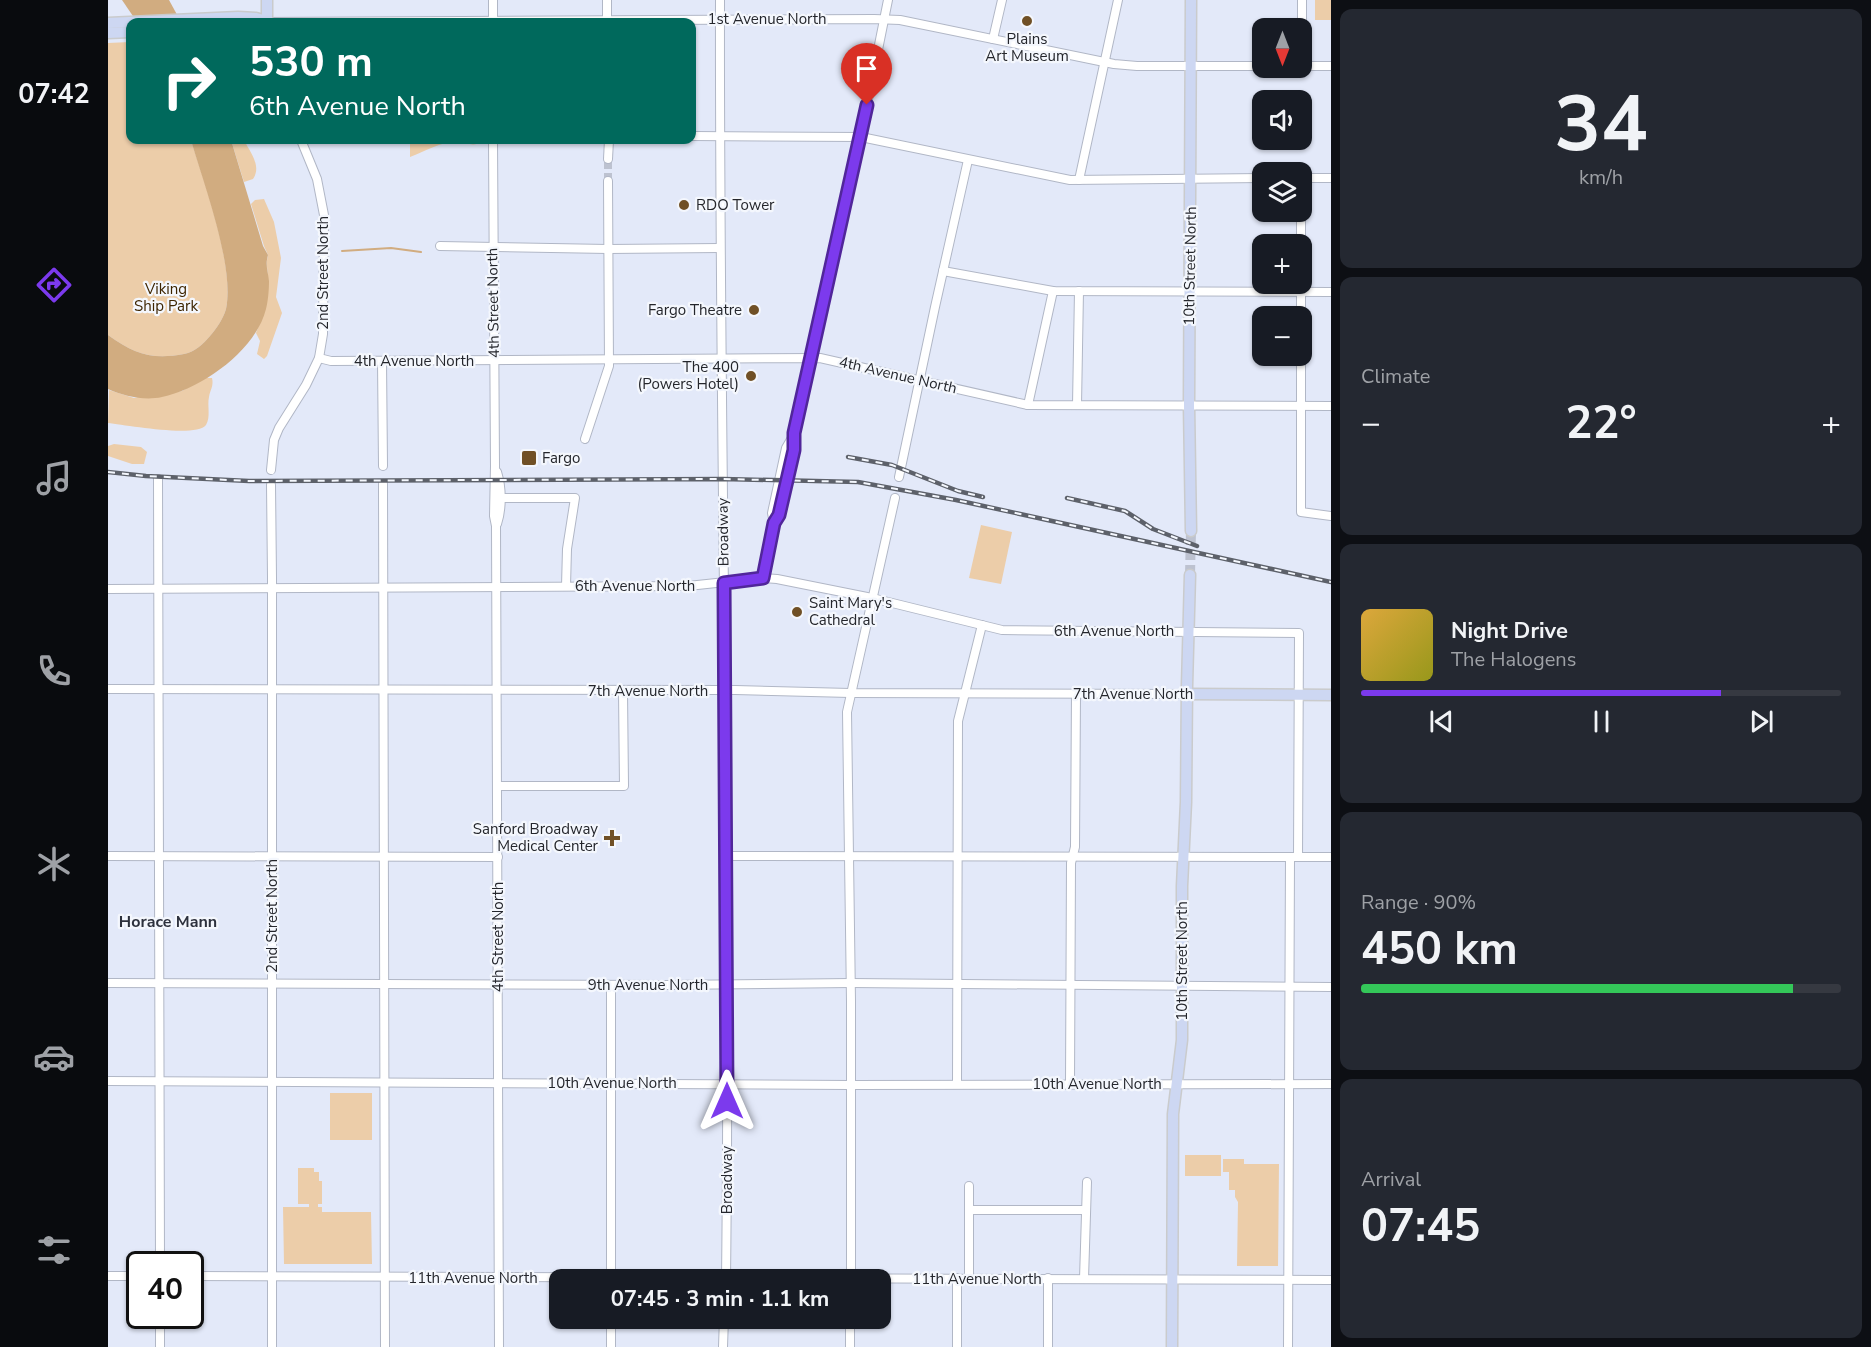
<!DOCTYPE html>
<html lang="en">
<head>
<meta charset="utf-8">
<style>
	:root { --surface:#171b24; --page:#242831; --text:#f1f3f6; --muted:#9ea1a6; --line:#363941; --accent:#7c3aed }
	body { margin:0; font-family:"Nunito Sans",sans-serif; background:var(--page); color:var(--text); height:100vh; display:flex; flex-direction:column; font-size:22px; white-space:nowrap }
	* { box-sizing:border-box; margin:0 }
	p { font-size:20px; color:var(--muted) }
	.icon { flex:none; width:33px; height:33px; fill:none; stroke:currentColor; stroke-width:2; stroke-linecap:round; stroke-linejoin:round }
	.map { position:relative; flex:1; overflow:hidden }
	.details { display:flex; flex-direction:column; gap:9px; padding:9px; background:#0d0f14; width:540px }
	.details>* { flex:none }
	.guide { position:absolute; left:18px; top:18px; width:570px; height:126px; border-radius:12px; box-shadow:0 2px 4px #0004; background:#00695c; color:#fff; overflow:hidden }
	.needle { width:39px; rotate:180deg }
	.fabs { position:absolute; left:1144px; top:18px; display:grid; gap:12px }
	.fabs a { display:grid; place-items:center; width:60px; height:60px; border-radius:12px; background:var(--surface); box-shadow:0 2px 4px #0004; font-size:30px }
	.speed { position:absolute; left:18px; top:1251px; display:flex; gap:12px; font-size:30px; font-weight:700; text-align:center }
	.speed>* { display:grid; place-content:center; width:78px; height:78px; border-radius:50%; background:var(--surface); box-shadow:0 2px 4px #0004; line-height:1 }
	.speed .limit { border:3px solid #111; border-radius:9px; background:#fff; color:#111 }
	.pin { position:absolute; display:grid; place-items:center; width:51px; height:51px; color:#fff; margin:-62px -26px; border-radius:50% 50% 50% 0; rotate:-45deg; box-shadow:0 0 6px #0007 }
	.pin .icon { rotate:45deg }
	.me { position:absolute; width:66px; margin:-33px; rotate:0deg; stroke-linejoin:round; filter:drop-shadow(0 0 4px #0008) }
	.turn { display:flex; align-items:center; gap:21px; height:126px; padding:0 24px; font-size:27px }
	.turn .icon { width:78px; height:78px; stroke-width:2.5 }
	.turn b { display:block; font-size:42px; line-height:51px }
	.big { font-size:45px; font-weight:700; line-height:1.1 }
	.details .card { flex:1; display:flex; flex-direction:column; justify-content:center; gap:9px; min-width:0; padding:0 21px; border-radius:12px; background:var(--page) }
	.details .dial { align-items:center; gap:0 }
	.dial b { font-size:78px; line-height:1 }
	.song { display:flex; align-items:center; gap:18px }
	.cover { width:72px; height:72px; border-radius:9px; background:linear-gradient(135deg,hsl(40 70% 55%),hsl(60 70% 35%)) }
	.played { height:6px; border-radius:3px; background:linear-gradient(90deg,var(--accent) 75%,var(--line) 75%) }
	.keys { display:flex; justify-content:space-around; direction:ltr }
	.heat { display:flex; justify-content:space-between; align-items:center; font-size:33px; direction:ltr }
	.charge { height:9px; border-radius:4px; background:linear-gradient(90deg,#34c759 90%,var(--line) 0) }
	.trip { position:absolute; left:441px; top:1269px; width:342px; height:60px; border-radius:12px; background:var(--surface); box-shadow:0 2px 4px #0004; font-weight:700; line-height:60px; text-align:center }
	main { display:flex; flex:1; min-height:0 }
	.tabs { display:flex; flex-direction:column; width:108px; justify-content:space-around; align-items:center; background:#090b0e; color:var(--muted) }
	.tabs .icon { width:42px; height:42px }
	.tabs .current { color:var(--accent) }
	.tabs b { font-size:27px; color:var(--text) }
	.map>svg:first-child { display:block }
</style>
</head>
<body>
<main>
<nav class="tabs">
<b>07:42</b>
<svg class="icon current" aria-label="directions" viewBox="0 0 24 24"><path d="M12 3l9 9-9 9-9-9zM9 14v-3h6M13 9l2 2-2 2"/></svg>
<svg class="icon" aria-label="music" viewBox="0 0 24 24"><path d="M9 18V5l10-2v13"/><circle cx="6" cy="18" r="3"/><circle cx="16" cy="16" r="3"/></svg>
<svg class="icon" aria-label="phone" viewBox="0 0 24 24"><path d="M5 4h4l2 5-3 2q2 4 5 5l2-3 5 2v4C11 20 4 13 5 4z"/></svg>
<svg class="icon" aria-label="climate" viewBox="0 0 24 24"><path d="M12 3v18M4 7l16 10M4 17L20 7"/></svg>
<svg class="icon" aria-label="car" viewBox="0 0 24 24"><path d="M5 17H2v-5l4-1 3-4h7l3 4 3 1v5h-3M9 17h6M6 11h13"/><circle cx="7" cy="17" r="2"/><circle cx="17" cy="17" r="2"/></svg>
<svg class="icon" aria-label="filters" viewBox="0 0 24 24"><path d="M4 7h16M4 17h16"/><circle cx="9" cy="7" r="2"/><circle cx="15" cy="17" r="2"/></svg>
</nav>
<div class="map">
<svg width="1223" height="1347" viewBox="0 0 1223 1347">
	<rect width="100%" height="100%" fill="#e3e9f9"/>
	<g fill="#eccda9">
		<rect x="1207" y="0" width="16" height="20"/>
		<path d="M22,42v98h61c13,42 44,126 35,169 -3,10 -9,19 -16,27 -7,8 -15,16 -26,18 -32,6 -50,0 -76,-19v-292z"/>
		<path d="M123,140h13c6,12 18,26 9,39l-9,3z"/>
		<path d="M302,140h71v1c-7,7 -14,1 -23,1 -17,-1 -32,9 -48,15z"/>
		<path d="M156,199l10,23 7,36 -5,39 6,16 -15,43 -3,3 -7,-5 3,-13 -4,-8c7,-17 12,-31 12,-49 1,-11 -3,-18 0,-29l-4,-9 -13,-42 4,-4z"/>
		<path d="M97,378h7c2,8 -2,12 -3,19 -2,8 2,20 -3,28 -10,13 -80,0 -98,-2l1,-33 25,8 48,-7z"/>
		<polygon points="6,444 33,447 39,452 36,464 24,464 0,456 0,446"/>
		<polygon points="873,525 904,532 893,584 861,578"/>
		<rect x="222" y="1093" width="42" height="47"/>
		<rect x="1077" y="1155" width="36" height="21"/>
		<polygon points="1115,1159 1136,1159 1136,1164 1171,1164 1170,1266 1129,1266 1130,1202 1127,1197 1127,1190 1121,1190 1121,1172 1115,1172"/>
		<polygon points="190,1168 206,1168 206,1172 211,1172 211,1181 214,1181 214,1204 210,1204 210,1207 214,1207 214,1212 263,1212 264,1264 176,1264 175,1207 201,1207 201,1204 190,1204"/>
	</g>
	<g fill="#d1ac80">
		<polygon points="14,0 61,0 73,22 29,22"/>
		<path d="M83,140h40l32,106 5,9c-3,10 0,16 1,26 0,9 -1,20 -3,28 -10,41 -64,80 -104,88 -18,4 -38,-1 -54,-8v-54c26,19 44,25 76,19 11,-2 19,-10 26,-18 7,-8 13,-17 16,-27 9,-43 -23,-127 -35,-169z"/>
	</g>
	<g fill="none" stroke-linecap="round" stroke-linejoin="round">
		<polyline stroke="#d1ac80" stroke-width="2" points="234,251 283,248 313,252"/>
		<polyline stroke="#bdc2d0" stroke-width="8" stroke-dasharray="8 4" stroke-linecap="butt" points="500,181 500,159"/>
		<polyline stroke="#bdc2d0" stroke-width="10" stroke-dasharray="10 5" stroke-linecap="butt" points="1082,575 1083,531"/>
		<g stroke="#b1b7c6" stroke-width="10">
			<g id="minor">
				<polyline points="385,0 385,22"/>
				<polyline points="499,0 499,22"/>
				<path d="M612,0c-1,427 11,853 6,1280"/>
				<polyline points="160,22 766,19 792,20 1006,64 1029,66 1155,66"/>
				<polyline points="1194,28 1194,0"/>
				<polyline points="885,39 894,0"/>
				<polyline points="1194,66 1223,66"/>
				<polyline points="584,136 753,137 962,180 1155,178"/>
				<polyline points="385,140 387,466 386,516 388,526 391,1347"/>
				<polyline points="500,159 501,140"/>
				<polyline points="1194,178 1223,178"/>
				<polyline points="971,180 1010,0"/>
				<polyline points="1193,212 1193,244"/>
				<polyline points="332,246 500,249 612,248"/>
				<polyline points="835,271 945,291 1223,292"/>
				<polyline points="1193,316 1193,284"/>
				<polyline points="1193,356 1193,512 1223,516"/>
				<polyline points="211,358 223,361 712,358 920,405 1223,406"/>
				<polyline points="274,361 275,466"/>
				<polyline points="920,405 945,291"/>
				<polyline points="969,405 971,291"/>
				<polyline points="477,439 501,366 500,181"/>
				<polyline points="163,470 166,440 171,428 198,385 211,358 215,334 216,215 209,179 193,140"/>
				<polyline points="791,477 827,307 860,160"/>
				<polyline points="50,479 52,1264"/>
				<polyline points="275,484 277,1347"/>
				<polyline points="163,485 164,577 164,1347"/>
				<polyline points="392,498 467,498 459,549 458,586"/>
				<polyline points="666,523 664,513 678,448 685,436"/>
				<path d="M389,524c5,-15 5,-36 0,-52"/>
				<polyline points="655,578 666,523 671,515 686,450 686,433 749,154 780,0"/>
				<polyline points="0,589 580,586 655,578 669,579 764,598 894,630 1191,633 1190,857"/>
				<polyline points="0,689 627,690 742,693 1079,694"/>
				<polyline points="390,786 516,786 515,691"/>
				<polyline points="0,856 390,857"/>
				<polyline points="617,856 1223,857"/>
				<polyline points="0,983 559,985 743,983 1223,987"/>
				<polyline points="0,1081 742,1085 1223,1084"/>
				<polyline points="849,1084 850,721 874,625"/>
				<polyline points="962,1084 963,863 967,847 968,694"/>
				<polyline points="862,1210 978,1210"/>
				<polyline points="0,1276 32,1276"/>
				<polyline points="82,1276 1223,1280"/>
				<polyline points="861,1278 861,1186"/>
				<polyline points="976,1279 979,1182"/>
				<polyline points="503,1280 503,985"/>
				<polyline points="743,1280 743,1001 739,712 787,498"/>
				<polyline points="52,1316 52,1347"/>
				<polyline points="503,1347 503,1318"/>
				<polyline points="615,1347 616,1318"/>
				<polyline points="742,1347 742,1318"/>
				<polyline points="849,1347 849,1278"/>
				<polyline points="940,1347 940,1278"/>
				<polyline points="1180,1347 1182,857"/>
			</g>
		</g>
		<g stroke="#cacbcc" stroke-width="13">
			<g id="major">
				<polyline points="159,0 159,21"/>
				<polyline points="0,23 130,17 148,18 159,21"/>
				<polyline points="0,33 22,32"/>
				<polyline points="1083,531 1081,405 1083,0"/>
				<polyline points="1079,694 1223,695"/>
				<polyline points="1064,1347 1065,1114 1074,1040 1074,886 1078,802 1079,686 1082,575"/>
			</g>
		</g>
		<use href="#minor" stroke="#fff" stroke-width="8"/>
		<use href="#major" stroke="#cdd7f2" stroke-width="10"/>
		<g stroke="#5d616a" stroke-width="4.5">
			<g id="rail">
				<polyline points="740,457 784,465 850,491 875,497"/>
				<polyline points="0,472 38,476 141,481 615,479 750,482 848,500 1223,582"/>
				<polyline points="959,498 1017,511 1045,529 1089,546"/>
			</g>
		</g>
		<use href="#rail" stroke="#f4f7fd" stroke-width="2" stroke-dasharray="7" stroke-linecap="butt"/>
	</g>
	<g fill="none" stroke-linecap="round" stroke-linejoin="round">
		<g stroke="#51269a" stroke-width="15">
			<polyline id="route" points="619,1101 616,583 655,578 666,523 671,515 686,450 686,433 759,105"/>
		</g>
		<use href="#route" stroke="#7c3aed" stroke-width="10"/>
	</g>
	<g fill="#705026" stroke="#f4f7fd" stroke-width="2">
		<circle cx="919" cy="21" r="6"/>
		<circle cx="576" cy="205" r="6"/>
		<circle cx="646" cy="310" r="6"/>
		<circle cx="643" cy="376" r="6"/>
		<rect x="413" y="450" width="16" height="16" rx="3"/>
		<circle cx="689" cy="612" r="6"/>
		<path d="M501 829h6v6h6v6h-6v6h-6v-6h-6v-6h6z"/>
	</g>
	<g text-anchor="middle" dominant-baseline="central" stroke-width="4.5" stroke-linejoin="round" paint-order="stroke">
		<g font-size="15" fill="#24262c" stroke="#f4f7fd">
			<text x="659" y="19">1st Avenue North</text>
			<text transform="translate(1082 266) rotate(-89)">10th Street North</text>
			<text transform="translate(215 273) rotate(-90)">2nd Street North</text>
			<text transform="translate(385 303) rotate(-91)">4th Street North</text>
			<text x="306" y="361">4th Avenue North</text>
			<text transform="translate(790 375) rotate(13)">4th Avenue North</text>
			<text transform="translate(615 532) rotate(-91)">Broadway</text>
			<text x="527" y="586">6th Avenue North</text>
			<text x="1006" y="631">6th Avenue North</text>
			<text x="540" y="691">7th Avenue North</text>
			<text x="1025" y="694">7th Avenue North</text>
			<text transform="translate(164 916) rotate(-90)">2nd Street North</text>
			<text transform="translate(390 937) rotate(-90)">4th Street North</text>
			<text transform="translate(1074 961) rotate(-90)">10th Street North</text>
			<text x="540" y="985">9th Avenue North</text>
			<text x="504" y="1083">10th Avenue North</text>
			<text x="989" y="1084">10th Avenue North</text>
			<text transform="translate(619 1180) rotate(-90)">Broadway</text>
			<text x="365" y="1278">11th Avenue North</text>
			<text x="869" y="1279">11th Avenue North</text>
		</g>
		<g font-size="15" fill="#24262c" stroke="#f4f7fd" text-anchor="start">
			<text x="919" y="39" text-anchor="middle">Plains<tspan x="919" dy="17">Art Museum</tspan></text>
			<text x="588" y="205">RDO Tower</text>
			<text x="634" y="310" text-anchor="end">Fargo Theatre</text>
			<text x="631" y="367" text-anchor="end">The 400<tspan x="631" dy="17">(Powers Hotel)</tspan></text>
			<text x="434" y="458">Fargo</text>
			<text x="701" y="603">Saint Mary's<tspan x="701" dy="17">Cathedral</tspan></text>
			<text x="490" y="829" text-anchor="end">Sanford Broadway<tspan x="490" dy="17">Medical Center</tspan></text>
		</g>
		<g font-size="15" fill="#3e2500" stroke="#f4f7fd">
			<text x="58" y="289">Viking<tspan x="58" dy="17">Ship Park</tspan></text>
		</g>
		<g font-size="16" font-weight="bold" fill="#2d313d" stroke="#f4f7fd">
			<text x="60" y="922">Horace Mann</text>
		</g>
	</g>
</svg>
<div class="fabs">
<a><svg class="needle" viewBox="-14 -14 28 28"><path d="M0-13l5 13h-10z" fill="#e53935"/><path d="M0 13l5-13h-10z" fill="#9ea1a6"/></svg></a>
<a><svg class="icon" aria-label="sound" viewBox="0 0 24 24"><path d="M4 9h4l5-4v14l-5-4H4zM17 9q2 3 0 6"/></svg></a>
<a><svg class="icon" aria-label="layers" viewBox="0 0 24 24"><path d="M12 4l9 5-9 5-9-5zM3 14l9 5 9-5"/></svg></a>
<a>+</a>
<a>−</a>
</div>
<div class="speed"><div class="limit">40</div></div>
<div class="pin" style="left:759px;top:105px;background:#d93025"><svg class="icon" aria-label="arrive" viewBox="0 0 24 24"><path d="M6 21V4h12l-3 4 3 4H6"/></svg></div>
<svg class="me" style="left:619px;top:1101px" viewBox="-20 -20 40 40"><path d="M0-17L14 15 0 8-14 15z" fill="#7c3aed" stroke="#fff" stroke-width="4"/></svg>
<div class="trip">07:45 · 3 min · 1.1 km</div>
<div class="guide">
<div class="turn"><svg class="icon" aria-label="right" viewBox="0 0 24 24"><path d="M7 20v-9h11M14 6l5 5-5 5"/></svg><div><b>530 m</b>6th Avenue North</div></div>
</div>
</div>
<section class="details">
<div class="card dial"><b>34</b><p>km/h</p></div>
<div class="card"><p>Climate</p>
<div class="heat"><a>−</a><b class="big">22°</b><a>+</a></div>
</div>
<div class="card">
<div class="song"><i class="cover"></i><div><b>Night Drive</b><p>The Halogens</p></div></div>
<div class="played"></div>
<div class="keys"><svg class="icon" aria-label="previous" viewBox="0 0 24 24"><path d="M18 5L8 12l10 7zM5 5v14"/></svg><svg class="icon" aria-label="pause" viewBox="0 0 24 24"><path d="M8 5v14M16 5v14"/></svg><svg class="icon" aria-label="next" viewBox="0 0 24 24"><path d="M6 5l10 7-10 7zM19 5v14"/></svg></div>
</div>
<div class="card"><p>Range · 90%</p><b class="big">450 km</b><div class="charge"></div></div>
<div class="card"><p>Arrival</p><b class="big">07:45</b></div>
</section>
</main>
</body>
</html>
